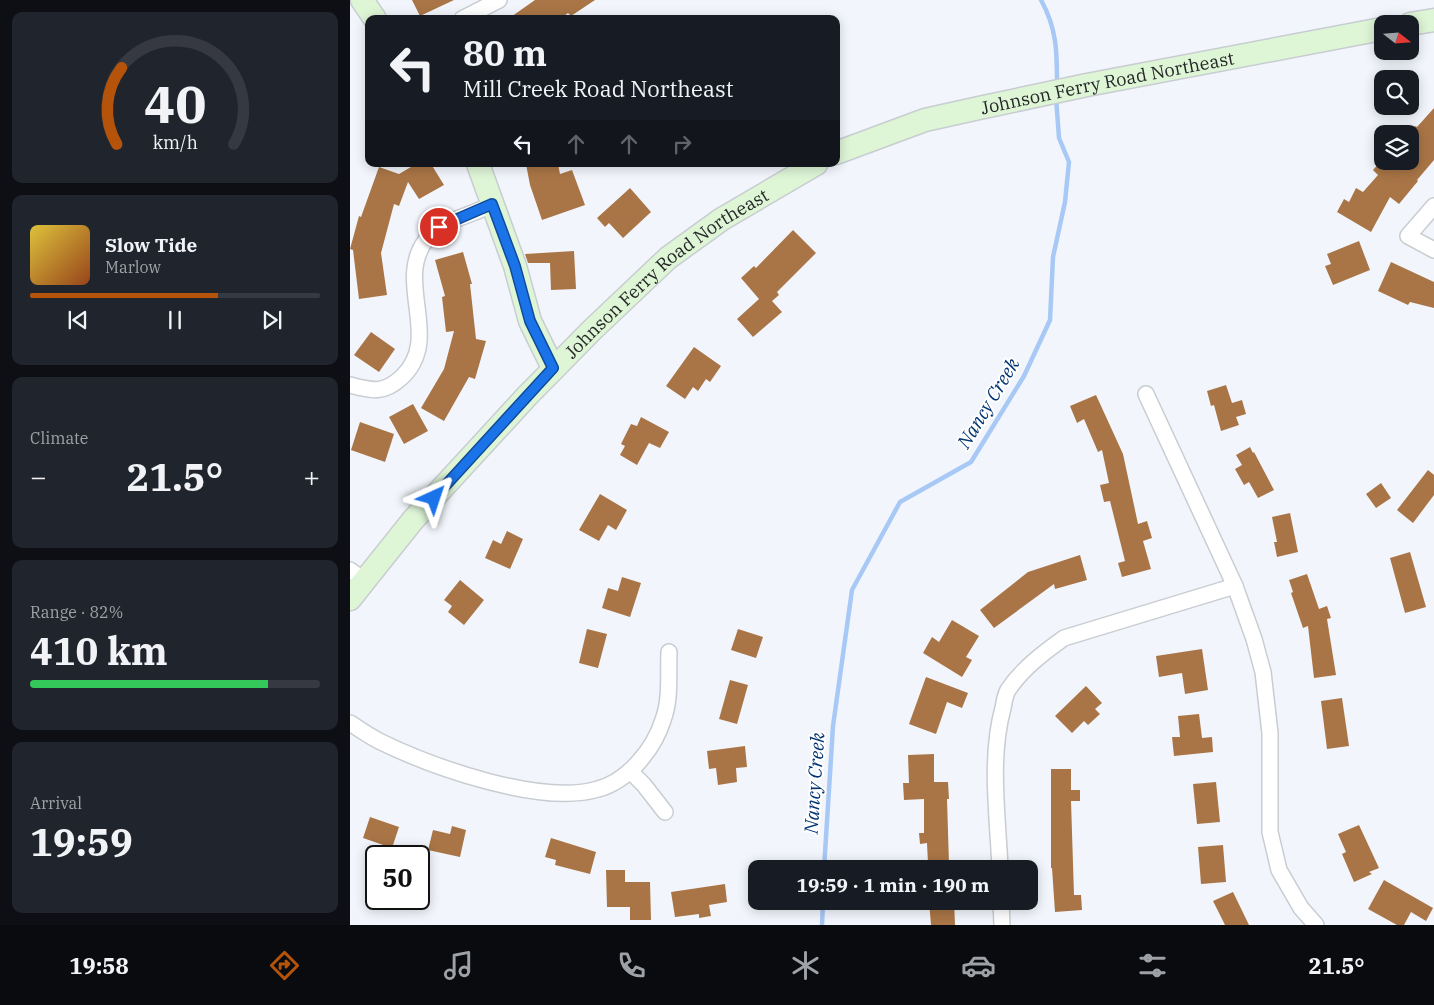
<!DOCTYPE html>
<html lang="en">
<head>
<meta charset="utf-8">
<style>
	:root { --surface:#171b24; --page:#20242c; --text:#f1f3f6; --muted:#9ea1a6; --line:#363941; --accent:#b45309 }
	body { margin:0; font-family:"IBM Plex Serif",serif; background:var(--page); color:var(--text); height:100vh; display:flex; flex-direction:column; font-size:19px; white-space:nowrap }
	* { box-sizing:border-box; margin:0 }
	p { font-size:16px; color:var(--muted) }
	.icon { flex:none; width:28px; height:28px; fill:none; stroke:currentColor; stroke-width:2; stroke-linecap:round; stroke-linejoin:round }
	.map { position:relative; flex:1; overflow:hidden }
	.details { display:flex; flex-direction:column; gap:12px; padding:12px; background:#0d0f14; width:350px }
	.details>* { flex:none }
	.guide { position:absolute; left:15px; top:15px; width:475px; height:152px; border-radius:10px; box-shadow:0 2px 12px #0003; background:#171b24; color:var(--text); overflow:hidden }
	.needle { width:32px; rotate:107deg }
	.tools { position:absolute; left:1024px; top:15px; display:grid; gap:10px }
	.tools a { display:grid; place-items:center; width:45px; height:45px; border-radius:10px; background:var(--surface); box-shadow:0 2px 12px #0003; font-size:25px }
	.speed { position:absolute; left:15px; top:845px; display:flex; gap:10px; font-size:25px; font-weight:700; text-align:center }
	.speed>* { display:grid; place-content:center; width:65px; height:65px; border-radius:50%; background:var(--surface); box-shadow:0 2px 12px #0003; line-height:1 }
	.speed .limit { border:2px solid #111; border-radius:8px; background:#fff; color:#111 }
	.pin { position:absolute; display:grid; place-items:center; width:42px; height:42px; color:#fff; margin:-21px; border:2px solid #fff; border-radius:50%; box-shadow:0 1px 5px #0007 }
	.me { position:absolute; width:55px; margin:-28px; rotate:42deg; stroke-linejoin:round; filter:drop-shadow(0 0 4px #0008) }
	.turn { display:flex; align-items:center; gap:18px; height:105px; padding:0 15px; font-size:22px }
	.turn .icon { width:65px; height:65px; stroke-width:2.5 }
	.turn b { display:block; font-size:35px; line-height:42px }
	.lanes { display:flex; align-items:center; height:48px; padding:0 15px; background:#0003; justify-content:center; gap:25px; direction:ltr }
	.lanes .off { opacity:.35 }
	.big { font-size:38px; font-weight:700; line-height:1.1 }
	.details .widget { flex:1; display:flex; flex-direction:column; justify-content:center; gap:8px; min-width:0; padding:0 18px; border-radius:10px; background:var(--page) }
	.details .dial { align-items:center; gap:0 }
	.dial svg { height:130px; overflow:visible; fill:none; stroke:var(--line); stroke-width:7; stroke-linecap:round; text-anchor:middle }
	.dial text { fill:var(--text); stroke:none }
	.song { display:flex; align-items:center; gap:15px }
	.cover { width:60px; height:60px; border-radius:8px; background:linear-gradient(135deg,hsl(50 70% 55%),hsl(20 70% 35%)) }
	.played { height:5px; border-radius:2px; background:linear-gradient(90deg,var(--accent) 65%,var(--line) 65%) }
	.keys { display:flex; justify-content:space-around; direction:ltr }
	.heat { display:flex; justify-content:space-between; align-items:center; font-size:28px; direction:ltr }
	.charge { height:8px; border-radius:4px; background:linear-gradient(90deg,#34c759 82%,var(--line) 0) }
	.trip { position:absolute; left:398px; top:860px; width:290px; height:50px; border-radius:10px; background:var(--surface); box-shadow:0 2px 12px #0003; font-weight:700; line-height:50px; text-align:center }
	.tab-bar { display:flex; height:80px; justify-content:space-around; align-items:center; background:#090b0e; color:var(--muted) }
	.tab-bar .icon { width:35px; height:35px }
	.tab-bar .active { color:var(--accent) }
	.tab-bar b { font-size:22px; color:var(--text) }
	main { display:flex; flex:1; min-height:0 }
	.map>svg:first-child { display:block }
</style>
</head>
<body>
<main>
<section class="details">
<div class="widget dial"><svg viewBox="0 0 100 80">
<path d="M14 69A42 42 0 1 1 86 69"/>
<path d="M14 69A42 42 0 0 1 17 22" stroke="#b45309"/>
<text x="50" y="56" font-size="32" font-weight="700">40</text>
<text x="50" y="72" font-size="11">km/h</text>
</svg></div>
<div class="widget">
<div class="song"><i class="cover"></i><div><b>Slow Tide</b><p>Marlow</p></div></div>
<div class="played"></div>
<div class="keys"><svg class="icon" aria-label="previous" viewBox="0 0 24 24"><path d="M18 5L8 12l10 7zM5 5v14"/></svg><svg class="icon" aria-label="pause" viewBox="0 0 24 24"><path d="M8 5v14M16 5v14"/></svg><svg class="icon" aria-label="next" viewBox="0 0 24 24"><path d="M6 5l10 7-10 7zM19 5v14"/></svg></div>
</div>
<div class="widget"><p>Climate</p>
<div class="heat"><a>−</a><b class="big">21.5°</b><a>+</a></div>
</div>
<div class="widget"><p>Range · 82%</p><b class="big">410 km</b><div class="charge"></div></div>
<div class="widget"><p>Arrival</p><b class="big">19:59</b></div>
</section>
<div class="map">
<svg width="1084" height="925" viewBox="0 0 1084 925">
	<rect width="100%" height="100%" fill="#f2f6fc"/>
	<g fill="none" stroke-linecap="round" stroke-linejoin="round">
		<g stroke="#a8c8f6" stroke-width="4.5">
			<path d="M691,0c16,29 16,52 16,84"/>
			<polyline points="474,869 483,726 502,590 550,502 621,462 674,376 700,320 703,257 715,202 719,162 709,138 706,97"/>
			<polyline points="472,925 473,901"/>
		</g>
	</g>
	<g fill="#a97546">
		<polygon points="62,0 104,0 70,16"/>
		<polygon points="185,0 245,0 221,16 218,13 210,19 158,19"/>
		<polygon points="1084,108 1084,160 1067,180 1068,181 1049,204 1040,197 1021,232 987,212 994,199 999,202 1006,188 1013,192 1028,175 1023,170 1031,161 1060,161 1060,134 1057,134 1065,126 1067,127"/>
		<polygon points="66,164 81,164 94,185 69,199 58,182 49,206 44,204 31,253 37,295 9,299 3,250 0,249 9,216 11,217 29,167 49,174"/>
		<polygon points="176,164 208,164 210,174 222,170 235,205 192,220 180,185"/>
		<polygon points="280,188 301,212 273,238 259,223 255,227 247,218"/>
		<polygon points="443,230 466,253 427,292 429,295 422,301 432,312 403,337 387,319 409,299 391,278 404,266 406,268"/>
		<polygon points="1009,241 1020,270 983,285 975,266 981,264 977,254"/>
		<polygon points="224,251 226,289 201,290 200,263 178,263 175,254"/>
		<polygon points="113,252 122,284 120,284 126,339 136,341 125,379 119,377 94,421 71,408 94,369 104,331 96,332 92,297 95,296 85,260"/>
		<polygon points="1041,262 1084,282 1084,308 1060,302 1058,305 1028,291"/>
		<polygon points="21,332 45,349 29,372 4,355"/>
		<polygon points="344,347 371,366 360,382 356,379 348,391 343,387 335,399 316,386"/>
		<polygon points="876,385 882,403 892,400 896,414 886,417 889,425 871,431 864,405 861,406 857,391"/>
		<polygon points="746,395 773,454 788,524 797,521 802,538 793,541 801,569 772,577 768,563 775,561 760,501 754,502 750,485 759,483 752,450 748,452 734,419 727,423 720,406"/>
		<polygon points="63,404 78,431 54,444 39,417"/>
		<polygon points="291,417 319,432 310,448 299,443 287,465 270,455 275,446 271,444 281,424 287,426"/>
		<polygon points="10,422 44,434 35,462 1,450"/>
		<polygon points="900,447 903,453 904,452 924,490 908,498 899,482 894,485 885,469 892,465 886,455"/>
		<polygon points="1078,470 1084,475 1084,495 1063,523 1047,510"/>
		<polygon points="1031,483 1041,498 1026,508 1016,494"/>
		<polygon points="250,494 277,510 266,530 258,525 249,541 229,530"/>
		<polygon points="940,513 948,552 927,557 924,542 927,542 922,517"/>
		<polygon points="157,531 173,539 160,569 135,558 143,540 151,544"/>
		<polygon points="1060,552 1076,607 1055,613 1040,558"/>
		<polygon points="730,555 737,580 705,589 704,584 644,628 630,610 678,572"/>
		<polygon points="957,574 969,609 977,606 981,618 977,619 986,675 964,678 958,626 953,628 941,593 943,592 939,580"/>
		<polygon points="272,577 291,583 280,617 252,608 258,588 268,591"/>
		<polygon points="110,580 134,600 114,625 98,612 102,606 94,600"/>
		<polygon points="602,620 629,636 616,657 622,660 612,677 573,653 582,637 589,642"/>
		<polygon points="237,629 257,634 248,668 229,663"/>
		<polygon points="388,629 413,637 406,658 381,650"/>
		<polygon points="852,649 858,690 835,694 832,673 809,677 806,656"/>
		<polygon points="576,677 618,693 612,708 597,702 586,734 559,724"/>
		<polygon points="380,680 398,685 387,724 369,719"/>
		<polygon points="736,686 752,703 745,709 750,714 738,725 734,721 722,733 705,716"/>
		<polygon points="992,698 999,746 977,749 971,701"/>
		<polygon points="849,714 852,738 862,737 863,752 824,756 822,737 830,737 828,716"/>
		<polygon points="395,746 397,767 386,768 387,782 368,785 366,768 359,769 357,751"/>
		<polygon points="584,754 584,782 598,782 599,799 597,799 599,864 578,864 577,843 570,844 569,833 574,833 574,799 554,800 553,783 559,783 558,755"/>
		<polygon points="701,769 721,769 721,790 730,790 730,801 721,801 724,895 731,895 732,910 705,912 702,868 701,868"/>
		<polygon points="866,782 870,822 847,824 843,784"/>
		<polygon points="20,817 49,827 42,848 13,838"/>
		<polygon points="1009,825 1029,868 1019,872 1022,874 1004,882 992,854 996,852 988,834"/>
		<polygon points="102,826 116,830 110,857 78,850 83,830 100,834"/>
		<polygon points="201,838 246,852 240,874 205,865 206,860 195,857"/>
		<polygon points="873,845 876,882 851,884 848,847"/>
		<polygon points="256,870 275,870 275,882 300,882 301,920 280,920 280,907 257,907"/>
		<polygon points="1034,880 1083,908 1076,921 1061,912 1054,925 1047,925 1018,909"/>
		<polygon points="375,884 377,902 359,905 361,916 349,918 349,914 325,917 321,892"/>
		<polygon points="883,892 899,925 875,925 863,901"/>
		<polygon points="579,901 604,901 605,925 581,925"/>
	</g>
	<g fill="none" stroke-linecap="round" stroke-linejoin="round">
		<g stroke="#c8cdd2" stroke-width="18">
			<g id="street">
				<polyline points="112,19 149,0"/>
				<polyline points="1084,206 1058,236 1084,250"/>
				<path d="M0,385c22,6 34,9 52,-8 41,-39 -8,-95 24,-137 16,-21 44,-23 66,-36"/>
				<polyline points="796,394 885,586 904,639 913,672 920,733 920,832 929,870 951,908 966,925"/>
				<polyline points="0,570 14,580"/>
				<path d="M0,723c9,6 19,13 29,18 53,26 162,65 219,48 30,-8 56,-40 65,-69 8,-21 5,-46 6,-68"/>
				<polyline points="281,772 294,785 315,812"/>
				<path d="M650,869c-2,-52 -11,-110 3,-161 1,-5 2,-13 5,-18 14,-21 35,-37 56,-52l171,-52"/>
				<polyline points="651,901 652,925"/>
			</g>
		</g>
		<g stroke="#c8cdd2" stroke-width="25">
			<g id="secondary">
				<polyline points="12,0 25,19"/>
				<polyline points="1060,24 1084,20"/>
				<path id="s1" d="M486,153l89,-33 54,-12 108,-23 295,-56"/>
				<polyline points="128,164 165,266 180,321 203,368"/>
				<path id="s2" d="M0,599l63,-79 114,-124 65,-66 76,-72 54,-39 94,-55"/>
			</g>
		</g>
		<use href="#street" stroke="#fff" stroke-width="15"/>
		<use href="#secondary" stroke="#def5d6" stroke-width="22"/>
	</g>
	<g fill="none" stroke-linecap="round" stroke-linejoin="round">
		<g stroke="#114b97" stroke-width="12">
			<polyline id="route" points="84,498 203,368 180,321 165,266 142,204 89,227"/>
		</g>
		<use href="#route" stroke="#1a73e8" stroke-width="9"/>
	</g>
	<g text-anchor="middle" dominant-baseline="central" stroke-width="4" stroke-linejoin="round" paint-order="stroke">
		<g font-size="18" fill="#242628" stroke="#fff">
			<text stroke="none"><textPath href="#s1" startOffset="281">Johnson Ferry Road Northeast</textPath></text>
			<text stroke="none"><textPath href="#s2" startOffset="456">Johnson Ferry Road Northeast</textPath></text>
		</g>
		<g font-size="19" font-style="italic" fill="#003373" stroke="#fff">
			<text transform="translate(638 403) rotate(-59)">Nancy Creek</text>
			<text transform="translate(464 783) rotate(-86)">Nancy Creek</text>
		</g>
	</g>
</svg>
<div class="tools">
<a><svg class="needle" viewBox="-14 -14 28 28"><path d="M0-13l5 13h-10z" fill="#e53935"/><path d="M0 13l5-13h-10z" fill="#9ea1a6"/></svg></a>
<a><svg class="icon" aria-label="search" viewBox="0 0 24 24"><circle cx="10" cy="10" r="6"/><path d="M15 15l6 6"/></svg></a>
<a><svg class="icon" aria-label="layers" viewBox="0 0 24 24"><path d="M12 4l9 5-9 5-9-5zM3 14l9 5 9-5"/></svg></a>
</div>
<div class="speed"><div class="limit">50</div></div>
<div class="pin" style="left:89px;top:227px;background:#d93025"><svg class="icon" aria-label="arrive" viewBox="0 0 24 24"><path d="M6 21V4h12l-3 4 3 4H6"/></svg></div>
<svg class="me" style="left:84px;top:498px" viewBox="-20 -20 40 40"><path d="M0-17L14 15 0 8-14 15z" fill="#1a73e8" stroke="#fff" stroke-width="4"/></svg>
<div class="trip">19:59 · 1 min · 190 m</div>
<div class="guide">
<div class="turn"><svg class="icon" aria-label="left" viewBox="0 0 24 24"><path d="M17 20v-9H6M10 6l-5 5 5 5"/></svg><div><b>80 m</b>Mill Creek Road Northeast</div></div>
<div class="lanes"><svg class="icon" aria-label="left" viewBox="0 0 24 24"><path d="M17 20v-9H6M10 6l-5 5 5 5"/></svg><svg class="icon off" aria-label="ahead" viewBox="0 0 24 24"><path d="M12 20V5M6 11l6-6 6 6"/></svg><svg class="icon off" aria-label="ahead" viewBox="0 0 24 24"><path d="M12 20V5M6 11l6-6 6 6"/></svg><svg class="icon off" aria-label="right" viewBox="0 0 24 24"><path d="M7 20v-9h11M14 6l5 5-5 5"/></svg></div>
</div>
</div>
</main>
<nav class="tab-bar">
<b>19:58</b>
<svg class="icon active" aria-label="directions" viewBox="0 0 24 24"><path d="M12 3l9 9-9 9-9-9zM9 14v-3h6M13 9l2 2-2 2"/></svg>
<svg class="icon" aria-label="music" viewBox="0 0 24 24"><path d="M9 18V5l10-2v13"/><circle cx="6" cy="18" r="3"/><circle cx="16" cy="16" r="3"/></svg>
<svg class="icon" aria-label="phone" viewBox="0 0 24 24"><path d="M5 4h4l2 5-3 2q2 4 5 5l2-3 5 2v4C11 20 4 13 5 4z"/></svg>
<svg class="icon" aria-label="climate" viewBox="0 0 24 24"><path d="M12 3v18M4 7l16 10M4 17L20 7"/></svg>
<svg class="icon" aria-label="car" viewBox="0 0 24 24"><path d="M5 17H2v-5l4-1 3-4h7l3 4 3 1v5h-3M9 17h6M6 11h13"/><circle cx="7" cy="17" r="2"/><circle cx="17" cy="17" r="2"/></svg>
<svg class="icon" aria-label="filters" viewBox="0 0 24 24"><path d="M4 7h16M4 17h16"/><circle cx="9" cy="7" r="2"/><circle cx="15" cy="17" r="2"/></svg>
<b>21.5°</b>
</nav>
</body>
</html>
